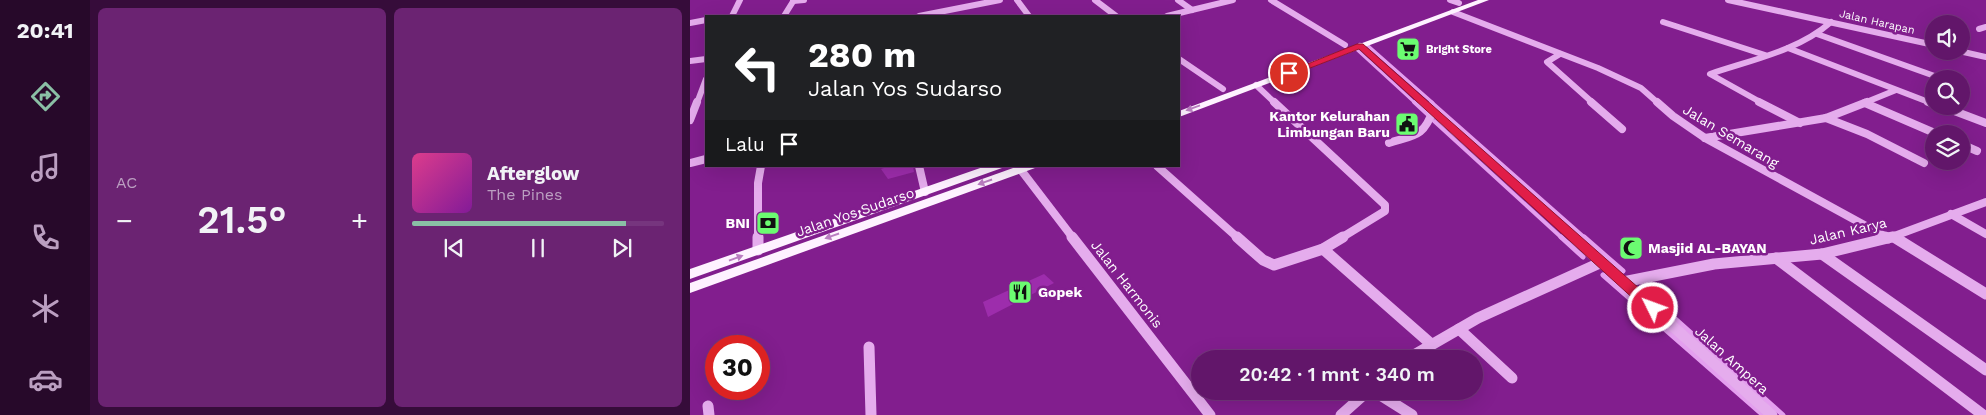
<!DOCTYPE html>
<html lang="id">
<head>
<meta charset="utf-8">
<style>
	:root { --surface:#62166a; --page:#6b2372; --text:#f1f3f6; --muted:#bb9fc1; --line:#76357e; --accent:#8abfa5 }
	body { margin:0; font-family:"Work Sans",sans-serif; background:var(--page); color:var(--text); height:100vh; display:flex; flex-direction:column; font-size:19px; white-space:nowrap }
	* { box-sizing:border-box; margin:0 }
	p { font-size:16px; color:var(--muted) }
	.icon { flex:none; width:28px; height:28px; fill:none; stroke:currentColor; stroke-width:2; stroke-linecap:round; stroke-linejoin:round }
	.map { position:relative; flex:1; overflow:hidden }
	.drawer { display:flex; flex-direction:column; gap:8px; padding:8px; background:#360c3a; width:600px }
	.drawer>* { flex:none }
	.top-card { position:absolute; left:15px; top:15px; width:475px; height:152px; border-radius:0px; box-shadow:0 5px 20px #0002,0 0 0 1px var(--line); background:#202124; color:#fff; overflow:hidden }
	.controls { position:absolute; left:1235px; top:15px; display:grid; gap:10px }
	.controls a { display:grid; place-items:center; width:45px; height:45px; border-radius:50%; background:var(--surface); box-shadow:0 5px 20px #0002,0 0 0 1px var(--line); font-size:25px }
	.speed { position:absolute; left:15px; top:335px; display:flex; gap:10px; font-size:25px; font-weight:700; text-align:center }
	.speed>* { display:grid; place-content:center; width:65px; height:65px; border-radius:50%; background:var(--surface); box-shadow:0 5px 20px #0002,0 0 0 1px var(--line); line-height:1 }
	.speed .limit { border:8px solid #d22; background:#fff; color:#111 }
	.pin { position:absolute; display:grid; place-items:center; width:42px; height:42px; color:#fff; margin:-21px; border:2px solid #fff; border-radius:50%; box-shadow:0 1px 5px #0007 }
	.me { position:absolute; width:55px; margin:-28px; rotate:312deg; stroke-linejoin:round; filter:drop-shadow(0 0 4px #0008) }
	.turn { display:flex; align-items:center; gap:18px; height:105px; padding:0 20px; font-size:22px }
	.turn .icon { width:65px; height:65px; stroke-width:2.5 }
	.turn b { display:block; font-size:35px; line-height:42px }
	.then { display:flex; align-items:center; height:48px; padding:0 20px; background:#0003; gap:10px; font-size:19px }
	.big { font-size:38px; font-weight:600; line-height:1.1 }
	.drawer .tile { flex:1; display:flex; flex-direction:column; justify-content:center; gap:8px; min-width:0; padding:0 18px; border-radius:8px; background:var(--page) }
	.song { display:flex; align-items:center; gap:15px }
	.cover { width:60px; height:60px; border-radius:8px; background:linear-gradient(135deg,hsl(330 70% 55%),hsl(290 70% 35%)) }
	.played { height:5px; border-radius:2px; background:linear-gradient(90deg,var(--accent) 85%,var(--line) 85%) }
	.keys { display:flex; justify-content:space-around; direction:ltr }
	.heat { display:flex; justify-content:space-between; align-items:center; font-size:28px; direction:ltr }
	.drawer .tiles { flex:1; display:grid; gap:8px; grid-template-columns:repeat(2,1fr) }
	.trip { position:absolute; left:501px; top:350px; width:292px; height:50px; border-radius:25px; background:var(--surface); box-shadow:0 5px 20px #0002,0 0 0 1px var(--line); font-weight:600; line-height:50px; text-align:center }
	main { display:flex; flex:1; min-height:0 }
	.tabs { display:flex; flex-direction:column; width:90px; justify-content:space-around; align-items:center; background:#27092a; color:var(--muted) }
	.tabs .icon { width:35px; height:35px }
	.tabs .active { color:var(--accent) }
	.tabs b { font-size:22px; color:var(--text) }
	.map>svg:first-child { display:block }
</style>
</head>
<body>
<main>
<nav class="tabs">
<b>20:41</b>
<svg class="icon active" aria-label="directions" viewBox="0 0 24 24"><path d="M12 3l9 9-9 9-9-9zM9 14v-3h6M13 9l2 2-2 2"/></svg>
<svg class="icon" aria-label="music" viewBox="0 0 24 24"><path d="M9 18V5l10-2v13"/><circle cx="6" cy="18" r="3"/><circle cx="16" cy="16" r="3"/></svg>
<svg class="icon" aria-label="phone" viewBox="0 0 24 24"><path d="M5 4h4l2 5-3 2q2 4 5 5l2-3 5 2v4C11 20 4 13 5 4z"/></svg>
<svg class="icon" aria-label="climate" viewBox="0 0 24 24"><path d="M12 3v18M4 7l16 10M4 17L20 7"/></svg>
<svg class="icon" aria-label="car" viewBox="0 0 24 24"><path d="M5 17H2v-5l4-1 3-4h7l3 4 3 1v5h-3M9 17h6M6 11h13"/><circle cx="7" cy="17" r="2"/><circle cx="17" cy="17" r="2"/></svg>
</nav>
<section class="drawer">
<div class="tiles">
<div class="tile"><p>AC</p>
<div class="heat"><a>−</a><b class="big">21.5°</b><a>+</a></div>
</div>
<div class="tile">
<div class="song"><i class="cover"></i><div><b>Afterglow</b><p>The Pines</p></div></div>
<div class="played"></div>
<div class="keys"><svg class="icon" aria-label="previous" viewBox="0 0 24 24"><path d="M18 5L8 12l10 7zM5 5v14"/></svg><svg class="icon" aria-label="pause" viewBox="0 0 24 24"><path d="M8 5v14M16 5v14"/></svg><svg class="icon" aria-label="next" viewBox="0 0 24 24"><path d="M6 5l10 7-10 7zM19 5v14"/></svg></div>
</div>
</div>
</section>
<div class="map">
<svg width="1296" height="415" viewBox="0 0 1296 415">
	<rect width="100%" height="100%" fill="#821e8e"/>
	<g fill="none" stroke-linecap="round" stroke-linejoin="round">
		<g stroke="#e49fef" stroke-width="3">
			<polyline points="676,44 743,103"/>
			<polyline points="665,48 725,103"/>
			<polyline points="1260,51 1271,54"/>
		</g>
		<g stroke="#e49fef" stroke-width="4">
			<polyline points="724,102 737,114"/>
			<polyline points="741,102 895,238"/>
			<polyline points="744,121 872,238"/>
		</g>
		<g stroke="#e49fef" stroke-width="5">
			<polyline points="871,237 893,257"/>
			<polyline points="894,237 933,271"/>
			<polyline points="913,275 1073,415"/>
			<polyline points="953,290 1093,415"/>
		</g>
	</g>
	<g fill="#9d2dac">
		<polygon points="200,166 223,166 224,172 198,179 191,169"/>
		<polygon points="354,274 364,283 298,317 293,302"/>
	</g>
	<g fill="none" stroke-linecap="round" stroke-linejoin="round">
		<g stroke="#e5aced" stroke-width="6">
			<polyline points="327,0 339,16"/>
			<polyline points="405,0 426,16"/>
			<polyline points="488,0 502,10"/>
			<polyline points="581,0 655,45"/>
			<polyline points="760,0 769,3"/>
			<polyline points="1038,0 1244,45"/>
			<polyline points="103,1 114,0"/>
			<polyline points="763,12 908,68 951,88 968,103"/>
			<polyline points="42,16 50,0"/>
			<polyline points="94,16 104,0"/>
			<polyline points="229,16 310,0"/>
			<polyline points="477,16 543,0"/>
			<polyline points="973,22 1075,55"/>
			<polyline points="0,23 16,20"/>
			<polyline points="1289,29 1296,27"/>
			<polyline points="1127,34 1253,79"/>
			<polyline points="670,46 734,103"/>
			<polyline points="1098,48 1241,103"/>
			<polyline points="1269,51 1296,57"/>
			<polyline points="870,54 857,62 903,103"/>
			<polyline points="489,59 533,89"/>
			<polyline points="0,61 16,59"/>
			<polyline points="566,85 585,103"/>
			<polyline points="7,103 16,79"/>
			<path d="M1072,103l-52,-29c41,-14 88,-23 121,-52"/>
			<polyline points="1174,103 1206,90"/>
		</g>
		<g stroke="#e5aced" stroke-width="8">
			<polyline points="584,102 695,205 695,211 651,238"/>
			<polyline points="732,102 884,238"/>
			<polyline points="901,102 932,129"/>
			<polyline points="967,102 983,116 1015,138 1198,238"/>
			<polyline points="1069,102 1110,123"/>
			<polyline points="1238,102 1244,104"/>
			<polyline points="1175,103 1247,134"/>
			<polyline points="1251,106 1296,123"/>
			<polyline points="1136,118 1177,134 1234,163"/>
			<polyline points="0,120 7,102"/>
			<polyline points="1015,138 1136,118 1177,102"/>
			<path d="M699,143c25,-8 35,-6 44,-33"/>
			<polyline points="1271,144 1287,151"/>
			<polyline points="0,163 16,159"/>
			<polyline points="229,166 235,192"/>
			<polyline points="467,166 548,238"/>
			<polyline points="331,170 383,238"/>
			<polyline points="1261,214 1296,234"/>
			<polyline points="1203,236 1206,238"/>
			<polyline points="68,238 68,183 71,166"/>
			<polyline points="1199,238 1296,202"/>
		</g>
		<g stroke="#e5aced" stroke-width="11">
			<polyline points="68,237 68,250"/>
			<polyline points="382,237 520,415"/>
			<polyline points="547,237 573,260 584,265 633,249 653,237"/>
			<polyline points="883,237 1082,415"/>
			<polyline points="1195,237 1198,238"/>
			<polyline points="1204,237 1296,294"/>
			<polyline points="633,249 740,343"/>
			<polyline points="1132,254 1296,370"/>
			<polyline points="1086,258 1293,415"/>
			<polyline points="933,282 1024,264 1132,254 1202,237"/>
			<polyline points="769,329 822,378"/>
			<polyline points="179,347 181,415"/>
			<polyline points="717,359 788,318 912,262"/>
			<polyline points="684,391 722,415"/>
			<polyline points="18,406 19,415"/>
			<polyline points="651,415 678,391"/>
		</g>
		<g fill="#fef2ff" fill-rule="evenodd">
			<polygon points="788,0 799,0 489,117 489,111"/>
			<polygon points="296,166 314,166 312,168 0,279 0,269"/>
			<polygon points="329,166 347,166 345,168 0,293 0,283"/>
		</g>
	</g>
	<defs><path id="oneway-solid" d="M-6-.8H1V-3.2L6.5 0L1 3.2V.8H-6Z" transform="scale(1.25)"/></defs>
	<g fill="#ba7dc1">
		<use href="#oneway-solid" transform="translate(503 108) rotate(160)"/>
		<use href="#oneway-solid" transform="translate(295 182) rotate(161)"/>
		<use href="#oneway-solid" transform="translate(142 236) rotate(161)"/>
		<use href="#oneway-solid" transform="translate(46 258) rotate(-20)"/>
	</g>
	<polygon fill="#e11d48" stroke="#92132f" points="667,44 673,44 968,305 970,308 968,312 958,312 669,49 602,75 595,73"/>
	<defs>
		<g id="supermarket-square" transform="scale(1.25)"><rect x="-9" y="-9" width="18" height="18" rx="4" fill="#6bfc71" stroke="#821e8e"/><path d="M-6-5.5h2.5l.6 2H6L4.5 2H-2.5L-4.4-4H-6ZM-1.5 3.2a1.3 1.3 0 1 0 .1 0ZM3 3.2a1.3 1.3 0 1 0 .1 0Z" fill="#111"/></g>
		<g id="civic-square" transform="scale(1.25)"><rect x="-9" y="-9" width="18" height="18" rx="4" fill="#6bfc71" stroke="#821e8e"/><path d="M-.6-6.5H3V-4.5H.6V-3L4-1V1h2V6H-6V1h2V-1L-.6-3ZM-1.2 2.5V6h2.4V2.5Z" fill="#111"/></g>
		<g id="bank-square" transform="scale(1.25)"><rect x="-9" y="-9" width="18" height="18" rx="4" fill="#6bfc71" stroke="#821e8e"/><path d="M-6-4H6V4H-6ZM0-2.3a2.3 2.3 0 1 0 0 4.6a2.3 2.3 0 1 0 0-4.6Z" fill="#111"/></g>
		<g id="mosque-square" transform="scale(1.25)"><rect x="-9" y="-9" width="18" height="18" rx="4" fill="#6bfc71" stroke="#821e8e"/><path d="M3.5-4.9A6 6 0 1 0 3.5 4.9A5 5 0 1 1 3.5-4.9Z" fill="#111"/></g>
		<g id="restaurant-square" transform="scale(1.25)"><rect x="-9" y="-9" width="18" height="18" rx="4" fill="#6bfc71" stroke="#821e8e"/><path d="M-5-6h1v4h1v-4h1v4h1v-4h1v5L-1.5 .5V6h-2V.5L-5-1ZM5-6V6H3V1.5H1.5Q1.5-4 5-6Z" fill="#111"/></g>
	</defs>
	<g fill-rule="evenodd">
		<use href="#supermarket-square" x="718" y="49"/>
		<use href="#civic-square" x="717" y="124"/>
		<use href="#bank-square" x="78" y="223"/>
		<use href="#mosque-square" x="941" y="248"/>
		<use href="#restaurant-square" x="330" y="292"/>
	</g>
	<g text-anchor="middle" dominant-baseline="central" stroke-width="5" stroke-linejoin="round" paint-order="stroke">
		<g font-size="11" fill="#fff" stroke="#821e8e">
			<text transform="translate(1187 22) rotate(13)">Jalan Harapan</text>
		</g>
		<g font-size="11" font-weight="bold" fill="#fff" stroke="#821e8e" text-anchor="start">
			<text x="736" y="49">Bright Store</text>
		</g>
		<g font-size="14" font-weight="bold" fill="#fff" stroke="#821e8e" text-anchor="end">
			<text x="700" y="116">Kantor Kelurahan<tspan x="700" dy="16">Limbungan Baru</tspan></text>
			<text x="60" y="223">BNI</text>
			<text x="958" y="248" text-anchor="start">Masjid AL-BAYAN</text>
			<text x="348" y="292" text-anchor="start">Gopek</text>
		</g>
		<g font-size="14" fill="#fff" stroke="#821e8e">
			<text transform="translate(1041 136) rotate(31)">Jalan Semarang</text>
			<text transform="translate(165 212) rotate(-19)">Jalan Yos Sudarso</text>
			<text transform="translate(1158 231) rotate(-13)">Jalan Karya</text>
			<text transform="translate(437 284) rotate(52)">Jalan Harmonis</text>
			<text transform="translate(1042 360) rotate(42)">Jalan Ampera</text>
		</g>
	</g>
</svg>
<div class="controls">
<a><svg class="icon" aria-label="sound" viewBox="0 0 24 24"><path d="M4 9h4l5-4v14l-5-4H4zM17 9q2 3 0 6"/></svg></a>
<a><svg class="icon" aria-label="search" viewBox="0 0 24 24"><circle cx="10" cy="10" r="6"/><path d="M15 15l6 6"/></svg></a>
<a><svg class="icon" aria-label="layers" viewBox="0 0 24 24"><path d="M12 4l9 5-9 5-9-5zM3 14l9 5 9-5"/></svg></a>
</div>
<div class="speed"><div class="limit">30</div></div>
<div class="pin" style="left:599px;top:73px;background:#d93025"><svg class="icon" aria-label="arrive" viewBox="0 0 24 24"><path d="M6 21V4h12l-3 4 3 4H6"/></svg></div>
<svg class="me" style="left:963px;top:308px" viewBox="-20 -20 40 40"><circle r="17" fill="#e11d48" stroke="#fff" stroke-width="3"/><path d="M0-11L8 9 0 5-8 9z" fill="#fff"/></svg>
<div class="trip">20:42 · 1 mnt · 340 m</div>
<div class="top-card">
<div class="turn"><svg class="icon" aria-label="left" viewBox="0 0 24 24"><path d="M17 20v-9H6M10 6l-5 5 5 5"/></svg><div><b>280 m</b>Jalan Yos Sudarso</div></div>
<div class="then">Lalu<svg class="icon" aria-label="arrive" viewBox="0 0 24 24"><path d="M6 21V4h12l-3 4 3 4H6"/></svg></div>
</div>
</div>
</main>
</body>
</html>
